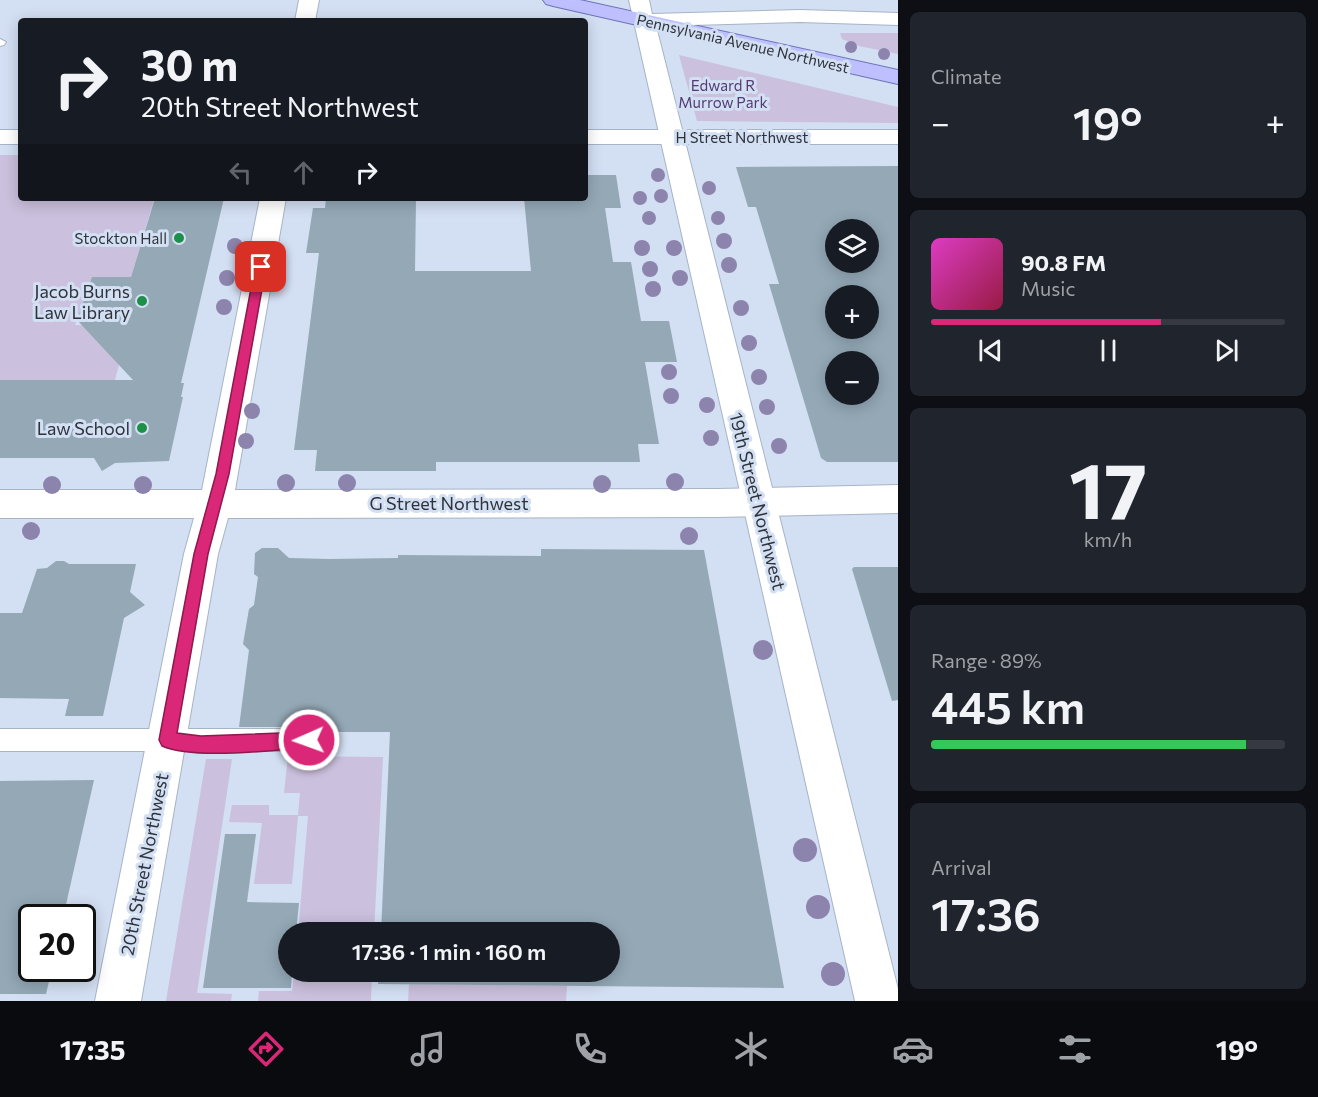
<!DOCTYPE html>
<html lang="en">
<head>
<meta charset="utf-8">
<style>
	:root { --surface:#171b24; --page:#20242c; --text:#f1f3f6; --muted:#9ea1a6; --line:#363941; --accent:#db2777 }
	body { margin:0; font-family:Commissioner,sans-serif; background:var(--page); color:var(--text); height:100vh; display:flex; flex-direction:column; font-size:22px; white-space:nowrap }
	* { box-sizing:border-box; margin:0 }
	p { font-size:20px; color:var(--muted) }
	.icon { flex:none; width:33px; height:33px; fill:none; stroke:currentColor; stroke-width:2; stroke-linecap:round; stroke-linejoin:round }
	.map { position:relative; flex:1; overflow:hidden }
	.panel { display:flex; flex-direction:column; gap:12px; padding:12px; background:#0d0f14; width:420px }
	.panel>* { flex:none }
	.guide { position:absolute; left:18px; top:18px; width:570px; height:183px; border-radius:6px; box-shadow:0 3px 15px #0003; background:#171b24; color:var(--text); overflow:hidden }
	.buttons { position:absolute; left:825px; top:219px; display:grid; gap:12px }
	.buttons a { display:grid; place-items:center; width:54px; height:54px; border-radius:50%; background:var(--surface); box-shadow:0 3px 15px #0003; font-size:30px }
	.speed { position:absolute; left:18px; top:904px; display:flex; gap:12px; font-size:30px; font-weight:700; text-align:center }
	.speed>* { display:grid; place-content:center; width:78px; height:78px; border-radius:50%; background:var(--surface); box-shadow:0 3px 15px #0003; line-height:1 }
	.speed .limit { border:3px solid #111; border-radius:9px; background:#fff; color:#111 }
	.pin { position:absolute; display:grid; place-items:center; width:51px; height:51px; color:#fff; margin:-26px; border-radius:12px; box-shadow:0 3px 9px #0006 }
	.me { position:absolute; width:66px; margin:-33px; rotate:268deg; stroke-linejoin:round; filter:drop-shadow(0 0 4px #0008) }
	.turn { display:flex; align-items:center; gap:21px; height:126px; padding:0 24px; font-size:27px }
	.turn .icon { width:78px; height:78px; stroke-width:2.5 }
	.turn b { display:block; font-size:42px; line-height:51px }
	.lanes { display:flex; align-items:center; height:57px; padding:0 24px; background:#0003; justify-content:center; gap:30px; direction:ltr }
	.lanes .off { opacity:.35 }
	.big { font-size:45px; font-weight:600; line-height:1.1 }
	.panel .widget { flex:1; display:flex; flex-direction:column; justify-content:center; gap:9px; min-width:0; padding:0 21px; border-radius:9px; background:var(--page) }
	.panel .dial { align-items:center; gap:0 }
	.dial b { font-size:78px; line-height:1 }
	.song { display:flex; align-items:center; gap:18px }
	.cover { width:72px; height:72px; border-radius:9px; background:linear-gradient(135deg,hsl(310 70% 55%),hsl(340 70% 35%)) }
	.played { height:6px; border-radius:3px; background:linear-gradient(90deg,var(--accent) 65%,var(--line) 65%) }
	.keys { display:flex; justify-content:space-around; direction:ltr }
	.heat { display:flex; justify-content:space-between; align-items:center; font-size:33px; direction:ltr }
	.charge { height:9px; border-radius:4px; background:linear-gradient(90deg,#34c759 89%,var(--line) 0) }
	.trip { position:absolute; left:278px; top:922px; width:342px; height:60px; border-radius:30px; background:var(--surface); box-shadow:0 3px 15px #0003; font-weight:600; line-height:60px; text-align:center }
	.tab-bar { display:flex; height:96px; justify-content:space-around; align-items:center; background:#090b0e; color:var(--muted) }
	.tab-bar .icon { width:42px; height:42px }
	.tab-bar .active { color:var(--accent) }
	.tab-bar b { font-size:27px; color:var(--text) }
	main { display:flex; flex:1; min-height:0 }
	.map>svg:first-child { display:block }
</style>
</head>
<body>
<main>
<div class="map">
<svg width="898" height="1001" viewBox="0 0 898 1001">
	<rect width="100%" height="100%" fill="#d3dff3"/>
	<g fill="#cbc0dd">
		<polygon points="840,33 898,33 898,54 859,46 842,39"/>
		<polygon points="679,55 898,107 898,123 697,121"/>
		<polygon points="0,155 21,155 21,198 154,199 131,277 92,277 75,325 101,326 119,365 115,380 0,380"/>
		<polygon points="288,756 383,757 374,933 298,933 308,816 298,816 292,884 254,884 262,823 229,822 232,805 269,805 269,815 298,815 300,793 284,793"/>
		<polygon points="206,759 232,759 197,993 232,994 231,1001 166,1001"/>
		<polygon points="294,972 372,972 371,1001 258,1001 259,991 292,991"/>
		<polygon points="409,984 567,986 566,1001 408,1001"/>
	</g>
	<g fill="#94a8b6" fill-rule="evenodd">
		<path d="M898,166v296h-71l-6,-4 -52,-174h10l-23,-77h-8l-12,-40zM836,230h32v32h-32zM836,296h32v32h-32zM836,362h32v32h-32z"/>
		<polygon points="585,175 616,175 621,208 605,208 613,262 631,262 641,321 669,321 677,362 645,362 659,444 638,444 640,462 436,462 436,471 315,471 317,450 294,450 319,253 306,253 313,208 325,208 326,198 416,198 415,271 531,271 524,198 585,198"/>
		<polygon points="155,198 224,198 181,383 184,383 181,397 183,397 169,461 115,463 102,471 94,458 0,458 0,380 133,380 77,320 92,277 131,277"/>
		<polygon points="262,548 278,548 289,558 329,559 398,558 398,555 541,556 541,549 704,550 784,988 378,984 379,972 609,972 609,933 381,933 390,732 319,732 309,727 239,727 249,650 243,644 249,609 254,605 258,577 254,574 255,553"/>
		<polygon points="56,561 64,561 69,564 136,564 130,592 145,605 124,618 103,716 65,716 69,699 0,698 0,613 22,613 37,569 47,568"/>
		<polygon points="854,567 898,567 898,700 892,701 852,569"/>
		<polygon points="94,780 63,918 32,918 32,969 52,969 46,994 0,994 0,781"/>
		<polygon points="225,834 256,834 247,902 299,903 296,933 288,933 288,972 292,972 291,988 203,988"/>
	</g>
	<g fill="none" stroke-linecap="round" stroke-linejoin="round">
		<g stroke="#a7b4c6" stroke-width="2">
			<g id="service">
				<polygon points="0,39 6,42 4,45 0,46"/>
				<polygon points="0,729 309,729 317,732 320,740 317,748 309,751 0,751"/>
			</g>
		</g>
		<g stroke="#a7b4c6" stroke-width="2">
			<g id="tertiary">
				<polygon points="299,0 319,0 315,21 295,21"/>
				<rect x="0" y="130" width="21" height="14"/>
				<rect x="585" y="130" width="313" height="14"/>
				<polygon points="260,198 286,198 235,490 718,489 898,485 898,513 718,517 228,518 218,554 141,1001 95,1001 184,554 194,518 0,518 0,490 202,490"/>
			</g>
		</g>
		<g stroke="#a7b4c6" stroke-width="2">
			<polygon id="secondary" points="629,0 649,0 652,14 800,10 898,13 898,25 800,22 656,26 898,989 898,1001 855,1001"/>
		</g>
		<g stroke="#6e73b9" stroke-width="2">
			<polygon id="primary" points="543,0 580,0 898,70 898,84 553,6 546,4"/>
		</g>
		<use href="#service" fill="#fff" fill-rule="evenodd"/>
		<use href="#tertiary" fill="#fff" fill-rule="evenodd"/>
		<use href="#secondary" fill="#fff" fill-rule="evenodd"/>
		<use href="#primary" fill="#bdbffe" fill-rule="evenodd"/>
	</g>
	<g fill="#8c84ac">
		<circle cx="851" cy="47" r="6"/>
		<circle cx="884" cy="54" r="6"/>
		<circle cx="658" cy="175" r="7"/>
		<circle cx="709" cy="188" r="7"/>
		<circle cx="661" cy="196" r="7"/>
		<circle cx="640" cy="198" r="7"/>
		<circle cx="649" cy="218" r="7"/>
		<circle cx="718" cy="218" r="7"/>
		<circle cx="724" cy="241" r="8"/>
		<circle cx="235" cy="246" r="8"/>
		<circle cx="642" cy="248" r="8"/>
		<circle cx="674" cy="248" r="8"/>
		<circle cx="729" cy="265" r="8"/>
		<circle cx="650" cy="269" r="8"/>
		<circle cx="227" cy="278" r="8"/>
		<circle cx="680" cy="278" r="8"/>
		<circle cx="653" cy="289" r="8"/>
		<circle cx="224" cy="307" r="8"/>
		<circle cx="741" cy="308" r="8"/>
		<circle cx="749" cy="343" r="8"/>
		<circle cx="669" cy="372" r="8"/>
		<circle cx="759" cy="377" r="8"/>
		<circle cx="671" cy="396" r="8"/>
		<circle cx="707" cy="405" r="8"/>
		<circle cx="767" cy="407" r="8"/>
		<circle cx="252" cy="411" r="8"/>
		<circle cx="711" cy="438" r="8"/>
		<circle cx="246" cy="441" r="8"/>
		<circle cx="779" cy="446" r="8"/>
		<circle cx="675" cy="482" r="9"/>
		<circle cx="286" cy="483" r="9"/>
		<circle cx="347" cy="483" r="9"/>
		<circle cx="602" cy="484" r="9"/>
		<circle cx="52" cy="485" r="9"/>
		<circle cx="143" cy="485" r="9"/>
		<circle cx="31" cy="531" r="9"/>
		<circle cx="689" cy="536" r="9"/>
		<circle cx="763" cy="650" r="10"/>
		<circle cx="805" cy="850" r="12"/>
		<circle cx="818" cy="907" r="12"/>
		<circle cx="833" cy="974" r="12"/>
	</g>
	<path fill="#db2777" stroke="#8e194d" stroke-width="1.5" d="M261,263l5,4 -37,207 -21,80 -31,179 24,3 108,-4 5,3 3,5 -3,6 -5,2c-38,2 -115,12 -147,-2l-3,-6 35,-186 22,-80 39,-207z"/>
	<g fill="#1c8f49" stroke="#d3dff3" stroke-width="2">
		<circle cx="179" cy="238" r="6"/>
		<circle cx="142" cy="301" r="6"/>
		<circle cx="142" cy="428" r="6"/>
	</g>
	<g text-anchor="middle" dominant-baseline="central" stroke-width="6" stroke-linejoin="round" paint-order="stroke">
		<g font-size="15" fill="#2e333a" stroke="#d3dff3">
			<text transform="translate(743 43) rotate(13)">Pennsylvania Avenue Northwest</text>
			<text x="742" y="137">H Street Northwest</text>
		</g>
		<g font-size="15" fill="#523a72" stroke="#d3dff3">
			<text x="723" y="85">Edward R<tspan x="723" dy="17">Murrow Park</tspan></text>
		</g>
		<g font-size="15" fill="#2e333a" stroke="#d3dff3" text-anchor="end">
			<text x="167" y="238">Stockton Hall</text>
		</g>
		<g font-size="18" fill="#2e333a" stroke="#d3dff3" text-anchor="end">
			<text x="130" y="291">Jacob Burns<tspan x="130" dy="21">Law Library</tspan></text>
			<text x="130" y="428">Law School</text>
		</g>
		<g font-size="18" fill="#2e333a" stroke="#d3dff3">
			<text transform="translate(758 501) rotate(76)">19th Street Northwest</text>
			<text x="449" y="503">G Street Northwest</text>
			<text transform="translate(144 864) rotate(-79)">20th Street Northwest</text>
		</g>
	</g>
</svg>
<div class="buttons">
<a><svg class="icon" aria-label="layers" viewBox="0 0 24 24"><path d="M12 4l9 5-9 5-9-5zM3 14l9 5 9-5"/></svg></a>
<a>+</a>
<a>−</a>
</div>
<div class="speed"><div class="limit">20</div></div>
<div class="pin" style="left:261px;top:267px;background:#d93025"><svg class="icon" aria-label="arrive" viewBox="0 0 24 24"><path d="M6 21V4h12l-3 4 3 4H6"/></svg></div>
<svg class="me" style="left:309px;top:740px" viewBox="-20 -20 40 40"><circle r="17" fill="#db2777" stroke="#fff" stroke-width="3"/><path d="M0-11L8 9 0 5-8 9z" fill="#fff"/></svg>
<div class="trip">17:36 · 1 min · 160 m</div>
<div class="guide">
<div class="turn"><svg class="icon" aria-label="right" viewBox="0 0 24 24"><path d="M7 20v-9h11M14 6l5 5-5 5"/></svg><div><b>30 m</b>20th Street Northwest</div></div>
<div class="lanes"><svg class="icon off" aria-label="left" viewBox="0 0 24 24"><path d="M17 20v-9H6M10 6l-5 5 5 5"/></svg><svg class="icon off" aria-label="ahead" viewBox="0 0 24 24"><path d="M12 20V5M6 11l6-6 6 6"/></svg><svg class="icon" aria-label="right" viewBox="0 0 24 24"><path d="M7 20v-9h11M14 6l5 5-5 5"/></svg></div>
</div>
</div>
<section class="panel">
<div class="widget"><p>Climate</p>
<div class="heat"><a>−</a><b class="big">19°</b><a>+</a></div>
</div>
<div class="widget">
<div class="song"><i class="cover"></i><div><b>90.8 FM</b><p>Music</p></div></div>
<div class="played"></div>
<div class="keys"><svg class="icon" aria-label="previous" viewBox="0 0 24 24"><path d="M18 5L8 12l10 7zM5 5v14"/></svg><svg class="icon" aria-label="pause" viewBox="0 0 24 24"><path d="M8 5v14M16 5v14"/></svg><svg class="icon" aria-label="next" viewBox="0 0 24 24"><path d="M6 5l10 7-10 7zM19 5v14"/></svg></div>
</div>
<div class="widget dial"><b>17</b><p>km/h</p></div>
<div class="widget"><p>Range · 89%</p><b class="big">445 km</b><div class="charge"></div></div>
<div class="widget"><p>Arrival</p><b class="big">17:36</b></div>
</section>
</main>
<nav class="tab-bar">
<b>17:35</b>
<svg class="icon active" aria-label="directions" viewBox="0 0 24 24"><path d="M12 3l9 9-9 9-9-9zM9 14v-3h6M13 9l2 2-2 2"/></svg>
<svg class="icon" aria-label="music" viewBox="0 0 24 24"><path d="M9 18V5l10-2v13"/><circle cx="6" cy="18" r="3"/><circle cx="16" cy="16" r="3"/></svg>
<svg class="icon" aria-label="phone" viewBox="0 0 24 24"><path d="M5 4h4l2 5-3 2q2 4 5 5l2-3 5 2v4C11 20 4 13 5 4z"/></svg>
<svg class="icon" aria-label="climate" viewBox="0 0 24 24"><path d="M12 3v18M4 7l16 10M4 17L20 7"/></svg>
<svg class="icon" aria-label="car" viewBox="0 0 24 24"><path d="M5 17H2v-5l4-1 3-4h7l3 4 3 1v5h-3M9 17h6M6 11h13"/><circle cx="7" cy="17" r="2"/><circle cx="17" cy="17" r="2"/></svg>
<svg class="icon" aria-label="filters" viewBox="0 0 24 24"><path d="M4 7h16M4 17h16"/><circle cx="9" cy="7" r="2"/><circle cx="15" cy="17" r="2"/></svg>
<b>19°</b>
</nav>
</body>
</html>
